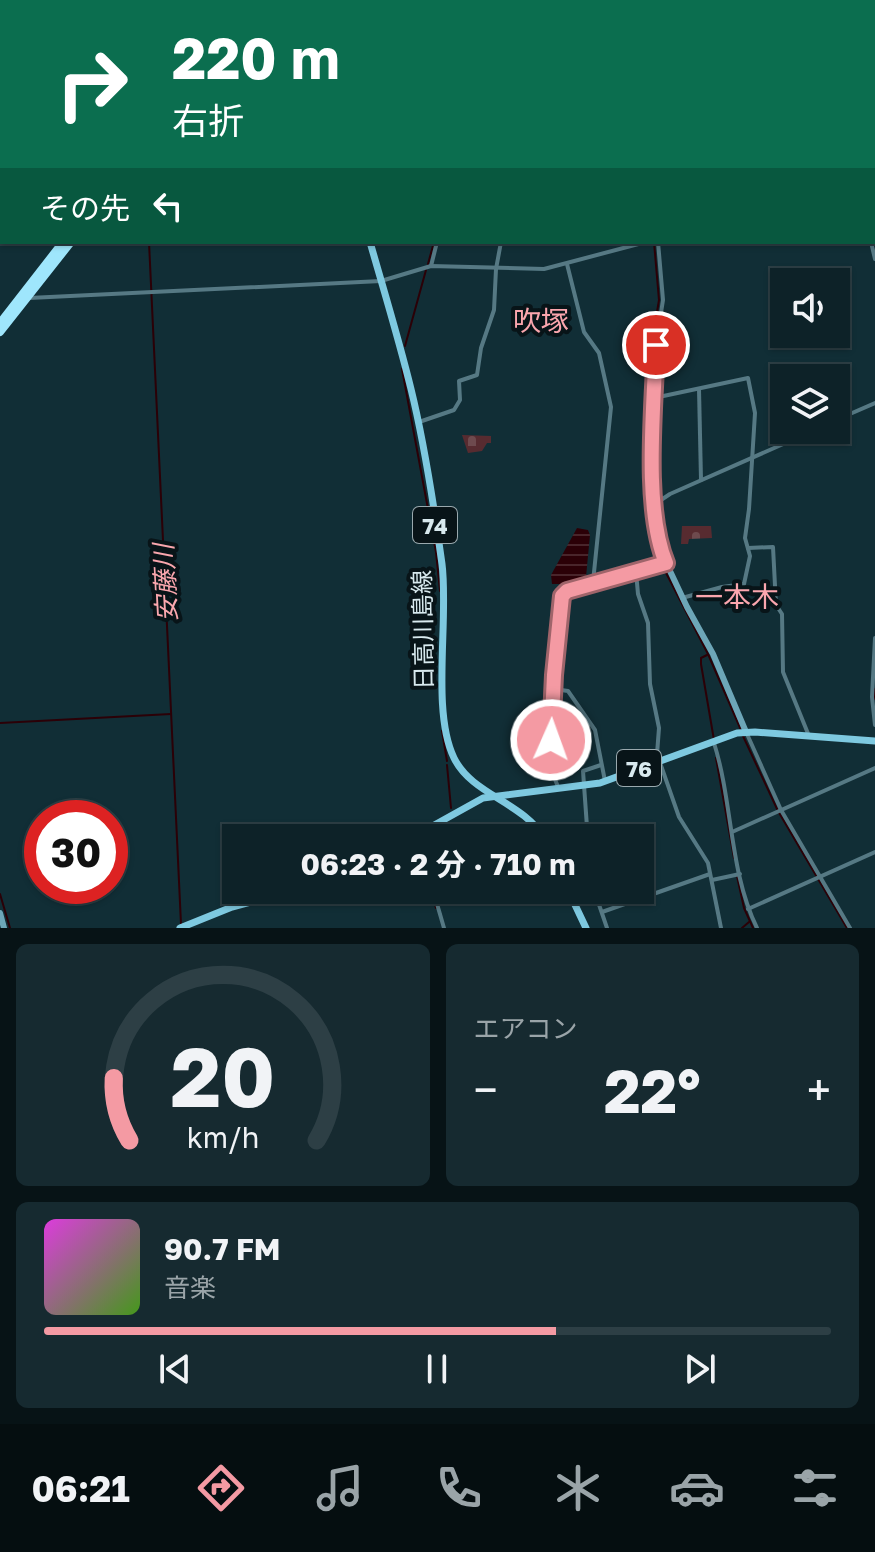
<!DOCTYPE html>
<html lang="ja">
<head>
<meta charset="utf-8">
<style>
	:root { --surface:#0d2228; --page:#162a30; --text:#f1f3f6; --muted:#9aa4a8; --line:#2d3f45; --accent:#f49aa3 }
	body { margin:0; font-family:"Golos Text","Noto Sans JP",sans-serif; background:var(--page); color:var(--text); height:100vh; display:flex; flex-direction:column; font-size:30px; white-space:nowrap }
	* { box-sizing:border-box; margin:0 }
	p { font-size:26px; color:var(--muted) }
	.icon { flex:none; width:44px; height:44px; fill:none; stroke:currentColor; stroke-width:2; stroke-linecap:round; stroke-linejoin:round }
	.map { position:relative; height:928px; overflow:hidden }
	.details { display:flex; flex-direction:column; gap:16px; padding:16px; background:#071316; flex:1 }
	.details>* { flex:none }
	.banner { position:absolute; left:0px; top:0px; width:876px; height:244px; box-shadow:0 2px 6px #0004,0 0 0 2px var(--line); background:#0b6e4f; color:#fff; overflow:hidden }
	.controls { position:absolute; left:770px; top:268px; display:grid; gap:16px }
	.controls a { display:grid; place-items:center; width:80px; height:80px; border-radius:0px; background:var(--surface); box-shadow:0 2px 6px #0004,0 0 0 2px var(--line); font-size:40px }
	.speed { position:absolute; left:24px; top:800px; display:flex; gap:16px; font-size:40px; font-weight:700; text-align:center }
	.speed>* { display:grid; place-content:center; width:104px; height:104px; border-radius:50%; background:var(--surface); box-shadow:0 2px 6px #0004,0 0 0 2px var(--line); line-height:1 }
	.speed .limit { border:12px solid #d22; background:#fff; color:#111 }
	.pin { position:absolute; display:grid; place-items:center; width:68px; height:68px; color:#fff; margin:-34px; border:4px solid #fff; border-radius:50%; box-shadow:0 2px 8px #0007 }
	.me { position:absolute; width:88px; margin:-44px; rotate:2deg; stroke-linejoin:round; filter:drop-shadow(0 0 6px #0008) }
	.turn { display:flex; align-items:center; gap:28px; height:168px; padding:0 40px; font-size:36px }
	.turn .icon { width:104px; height:104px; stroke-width:2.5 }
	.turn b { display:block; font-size:56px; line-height:68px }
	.then { display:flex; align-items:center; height:76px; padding:0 40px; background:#0003; gap:16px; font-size:30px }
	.big { font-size:60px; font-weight:700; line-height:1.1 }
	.details .card { flex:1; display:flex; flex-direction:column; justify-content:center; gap:12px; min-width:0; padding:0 28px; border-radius:12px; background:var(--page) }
	.details .dial { align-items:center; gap:0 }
	.dial svg { height:208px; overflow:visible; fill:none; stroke:var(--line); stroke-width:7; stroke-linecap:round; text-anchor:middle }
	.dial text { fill:var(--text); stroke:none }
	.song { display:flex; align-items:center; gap:24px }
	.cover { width:96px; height:96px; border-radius:12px; background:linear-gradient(135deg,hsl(300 70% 55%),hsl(100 70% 35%)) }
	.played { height:8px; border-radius:4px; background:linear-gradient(90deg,var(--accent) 65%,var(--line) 65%) }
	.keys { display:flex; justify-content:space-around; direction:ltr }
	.heat { display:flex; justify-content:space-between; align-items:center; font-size:44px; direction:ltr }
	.details .tiles { flex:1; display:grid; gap:16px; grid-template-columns:1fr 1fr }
	.card:last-child { grid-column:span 2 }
	.trip { position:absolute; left:222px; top:824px; width:432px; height:80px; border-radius:0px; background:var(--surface); box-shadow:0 2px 6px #0004,0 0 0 2px var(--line); font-weight:700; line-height:80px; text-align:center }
	.tab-bar { display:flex; height:128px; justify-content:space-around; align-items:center; background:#050e10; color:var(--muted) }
	.tab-bar .icon { width:56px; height:56px }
	.tab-bar .current { color:var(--accent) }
	.tab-bar b { font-size:36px; color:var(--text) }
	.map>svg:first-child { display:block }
</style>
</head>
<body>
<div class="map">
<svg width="875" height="928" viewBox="0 0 875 928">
	<defs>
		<pattern id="cemetery-stones" width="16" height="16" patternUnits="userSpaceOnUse" patternTransform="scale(2)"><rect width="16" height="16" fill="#572b30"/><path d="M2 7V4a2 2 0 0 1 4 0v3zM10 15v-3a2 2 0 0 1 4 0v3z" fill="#6e4a4e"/></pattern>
		<pattern id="water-rules" width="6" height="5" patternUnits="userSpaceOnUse" patternTransform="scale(2)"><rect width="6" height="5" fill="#2b0007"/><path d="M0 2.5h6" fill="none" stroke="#49252b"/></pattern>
	</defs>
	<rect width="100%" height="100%" fill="#112e36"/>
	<g fill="url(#cemetery-stones)">
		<polygon points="462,435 491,436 491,443 487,443 482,451 468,453"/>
		<polygon points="682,526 711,526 712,538 689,539 688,544 681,544"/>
	</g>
	<polygon fill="url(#water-rules)" points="577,528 588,530 590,535 586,577 560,584 552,584 551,575"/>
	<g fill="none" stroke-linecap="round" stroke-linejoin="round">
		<g stroke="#2b0007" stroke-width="2">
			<polyline points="156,0 161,2"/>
			<polyline points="857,0 858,2"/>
			<polyline points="189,2 189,0"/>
			<polyline points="619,2 619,0"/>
			<polyline points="874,29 875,29"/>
			<polyline points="149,242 181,924"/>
			<polyline points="428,264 434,242"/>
			<polyline points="405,346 426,270"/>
			<polyline points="402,369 436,552 440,591"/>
			<polyline points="653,525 648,453 653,336 659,300 654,242"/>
			<polyline points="655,535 664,569 708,654 741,730"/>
			<polyline points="707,655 701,658 701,664 714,740"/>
			<polyline points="875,689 875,699"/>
			<polyline points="0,723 171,714"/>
			<polyline points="442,731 447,761"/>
			<polyline points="743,736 778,811 847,928"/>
			<polyline points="716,758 734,858"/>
			<polyline points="447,765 451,808"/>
			<polyline points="737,876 744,908 753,928"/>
			<polyline points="431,890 436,908"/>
			<polyline points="0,894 10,928"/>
			<polyline points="742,928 749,922"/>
		</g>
		<g stroke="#567984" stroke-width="4">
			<polyline points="562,0 563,2"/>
			<polyline points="705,0 707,2"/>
			<polyline points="827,0 828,2"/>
			<polyline points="425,2 430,0"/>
			<polyline points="622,2 622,0"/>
			<polyline points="874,192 875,192"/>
			<polyline points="871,242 875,259"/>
			<polyline points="431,266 437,242"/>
			<polyline points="29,298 381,281 431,266 544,269 646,242"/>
			<polyline points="699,389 701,480"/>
			<polyline points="654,398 748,378 755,413 749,509 745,538 750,556 744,584 722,587 682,598"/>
			<polyline points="836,420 875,403"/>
			<polyline points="419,422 454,410 460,400 459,381 477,375 481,348 494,310 496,269 501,242"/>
			<polyline points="655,504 652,450 656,345 663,300 658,242"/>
			<polyline points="655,504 670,494 815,430"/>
			<polyline points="748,548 773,547 776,605 782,614 783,672 809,736"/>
			<polyline points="666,563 636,572 638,594 648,623 650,684 659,728 657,754 679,817 708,863 721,928"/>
			<polyline points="593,584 636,572"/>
			<polyline points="875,638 872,697 875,725"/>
			<polyline points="554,689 568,691 595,730 605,781"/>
			<polyline points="747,734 781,810 850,928"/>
			<path d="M714,743c19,60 15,128 43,185"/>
			<polyline points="558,787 550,766 554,675 562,596 567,591 593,582 611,407 599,353 584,332 567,264"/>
			<polyline points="732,832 875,768"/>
			<polyline points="582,838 587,834 587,827 583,771 601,765"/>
			<polyline points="712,880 740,874"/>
			<polyline points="433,890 444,928"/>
			<polyline points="594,890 607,928"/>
			<polyline points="748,909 875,852"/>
			<polyline points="602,912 710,874"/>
		</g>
		<g stroke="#6da6b8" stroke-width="6">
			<polyline points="655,504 657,533 662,554 687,607 713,654 746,732"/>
			<polyline points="0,913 4,928"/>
		</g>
		<g stroke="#7ec9e0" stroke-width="7">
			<polyline points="174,0 180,2"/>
			<path d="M370,242c14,49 29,98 41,147 14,57 23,117 31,175 7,55 -11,147 12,194 18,37 69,44 90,80"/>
			<polyline points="411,838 483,798 600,783 737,733 755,732 875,741"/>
			<polyline points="568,890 586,928"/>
			<polyline points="180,928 232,907 295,890"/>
		</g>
		<g stroke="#9fe6fc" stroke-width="8">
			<polyline points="250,2 251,0"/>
			<polyline points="261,2 262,0"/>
			<polyline points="0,323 63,242"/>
			<polyline points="0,332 71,242"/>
		</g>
	</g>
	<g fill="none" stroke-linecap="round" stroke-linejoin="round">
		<g stroke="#9f646a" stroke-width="20">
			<path id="route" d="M551,740l3,-65 8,-79 5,-5 99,-28c-23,-55 -12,-157 -10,-218"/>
		</g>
		<use href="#route" stroke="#f49aa3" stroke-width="14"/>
	</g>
	<g text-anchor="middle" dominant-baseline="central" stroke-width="8" stroke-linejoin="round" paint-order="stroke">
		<g fill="#081418" stroke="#9aa9ae" stroke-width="2">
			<rect x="413" y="507" width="44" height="36" rx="6"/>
			<rect x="617" y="750" width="44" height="36" rx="6"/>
		</g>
		<g font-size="22" font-weight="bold" fill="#d8e9ee">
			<text x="435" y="525">74</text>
			<text x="639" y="768">76</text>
		</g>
		<g font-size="24" fill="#d8e9ee" stroke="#081418">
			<text transform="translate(422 630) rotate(-91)">日高川島線</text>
		</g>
		<g font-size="26" font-style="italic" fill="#fba7ae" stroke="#081418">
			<text transform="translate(165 583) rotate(-93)">安藤川</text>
		</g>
		<g font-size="28" fill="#fba6ae" stroke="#081418">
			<text x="541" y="320">吹塚</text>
			<text x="737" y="596">一本木</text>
		</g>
	</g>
</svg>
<div class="controls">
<a><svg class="icon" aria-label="sound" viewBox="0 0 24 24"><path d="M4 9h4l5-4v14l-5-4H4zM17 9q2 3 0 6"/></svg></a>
<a><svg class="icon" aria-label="layers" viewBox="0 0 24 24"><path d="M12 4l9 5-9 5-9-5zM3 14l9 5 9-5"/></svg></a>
</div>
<div class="speed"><div class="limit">30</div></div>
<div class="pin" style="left:656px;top:345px;background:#d93025"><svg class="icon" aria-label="arrive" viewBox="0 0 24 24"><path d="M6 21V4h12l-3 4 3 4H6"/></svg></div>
<svg class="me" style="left:551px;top:740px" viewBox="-20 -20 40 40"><circle r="17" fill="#f49aa3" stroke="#fff" stroke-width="3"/><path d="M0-11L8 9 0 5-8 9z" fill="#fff"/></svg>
<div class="trip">06:23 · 2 分 · 710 m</div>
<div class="banner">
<div class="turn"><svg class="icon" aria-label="right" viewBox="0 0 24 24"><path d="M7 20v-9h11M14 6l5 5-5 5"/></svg><div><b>220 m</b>右折</div></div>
<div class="then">その先<svg class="icon" aria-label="left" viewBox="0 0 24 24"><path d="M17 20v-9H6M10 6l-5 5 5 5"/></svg></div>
</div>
</div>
<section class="details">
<div class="tiles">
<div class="card dial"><svg viewBox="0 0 100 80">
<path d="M14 69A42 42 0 1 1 86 69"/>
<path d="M14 69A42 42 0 0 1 8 45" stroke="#f49aa3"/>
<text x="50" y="56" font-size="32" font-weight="700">20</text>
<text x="50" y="72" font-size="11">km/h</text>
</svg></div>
<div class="card"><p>エアコン</p>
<div class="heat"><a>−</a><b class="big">22°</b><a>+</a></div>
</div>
<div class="card">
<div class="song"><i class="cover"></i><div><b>90.7 FM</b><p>音楽</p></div></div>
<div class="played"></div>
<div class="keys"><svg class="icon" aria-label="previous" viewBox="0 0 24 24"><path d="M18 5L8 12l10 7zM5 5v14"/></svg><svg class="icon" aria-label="pause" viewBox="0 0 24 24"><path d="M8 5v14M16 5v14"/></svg><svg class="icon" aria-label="next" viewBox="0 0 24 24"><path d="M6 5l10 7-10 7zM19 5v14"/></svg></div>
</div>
</div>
</section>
<nav class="tab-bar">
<b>06:21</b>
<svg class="icon current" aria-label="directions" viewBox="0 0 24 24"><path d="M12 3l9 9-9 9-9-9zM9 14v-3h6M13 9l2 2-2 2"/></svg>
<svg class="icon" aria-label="music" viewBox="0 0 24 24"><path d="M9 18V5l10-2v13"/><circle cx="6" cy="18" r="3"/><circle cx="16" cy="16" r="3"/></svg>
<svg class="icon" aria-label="phone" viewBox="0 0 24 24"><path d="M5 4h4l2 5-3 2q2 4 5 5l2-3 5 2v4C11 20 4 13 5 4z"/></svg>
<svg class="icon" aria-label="climate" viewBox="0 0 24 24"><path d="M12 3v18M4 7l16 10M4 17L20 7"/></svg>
<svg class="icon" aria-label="car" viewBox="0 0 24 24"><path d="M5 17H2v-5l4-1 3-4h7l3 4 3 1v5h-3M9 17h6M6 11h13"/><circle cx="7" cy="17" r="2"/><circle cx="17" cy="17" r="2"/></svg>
<svg class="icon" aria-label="filters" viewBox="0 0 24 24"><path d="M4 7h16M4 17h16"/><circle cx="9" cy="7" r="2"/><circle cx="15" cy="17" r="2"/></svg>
</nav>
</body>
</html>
